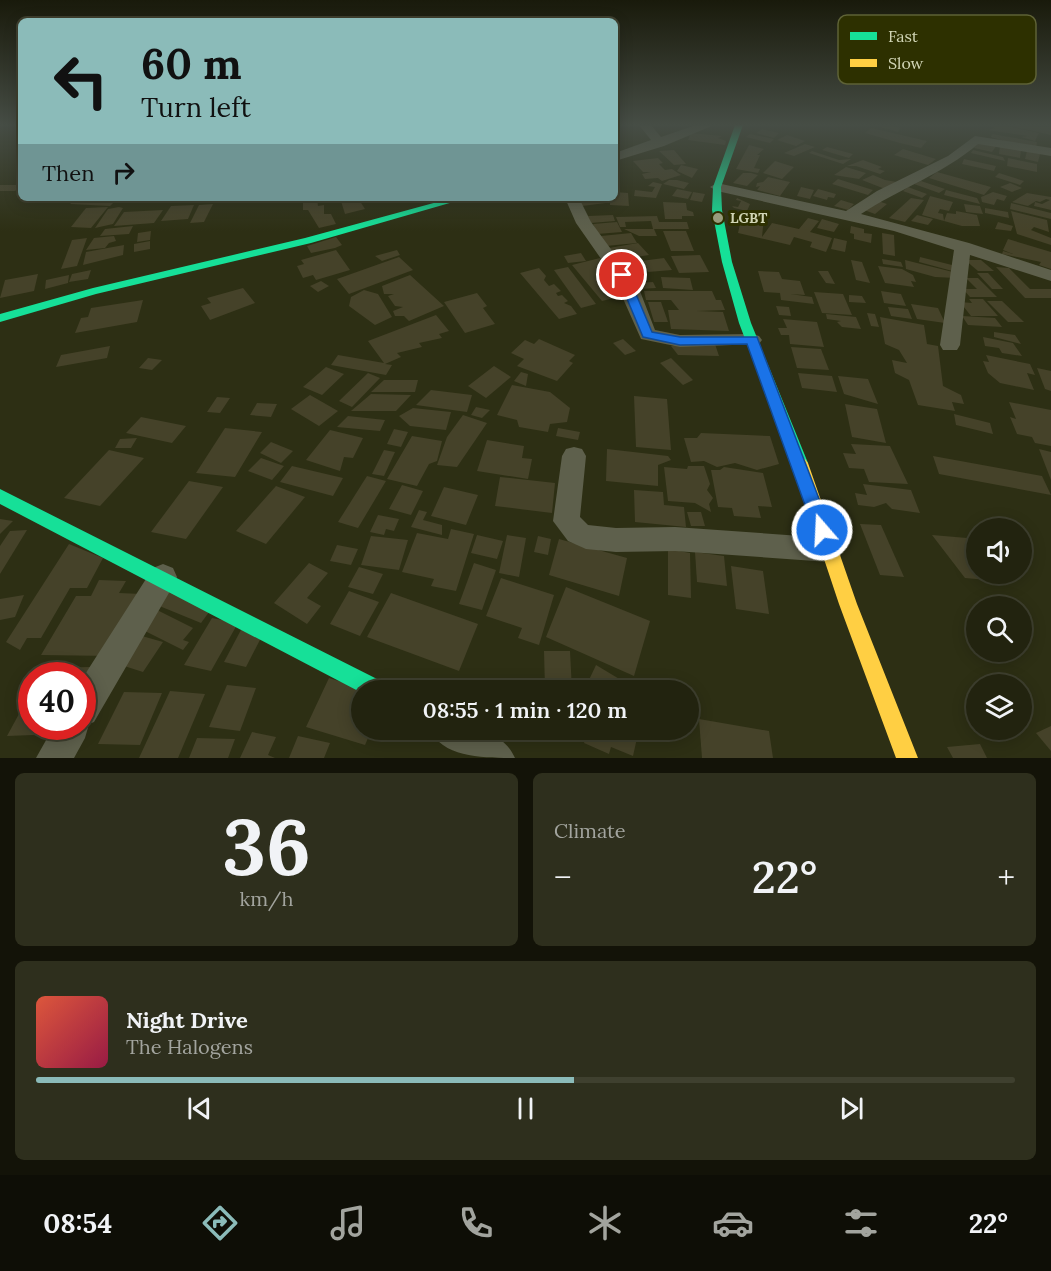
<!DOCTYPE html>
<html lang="en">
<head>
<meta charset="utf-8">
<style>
	:root { --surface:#22230f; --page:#2e2f1d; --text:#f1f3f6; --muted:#a2a49e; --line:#3f402f; --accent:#8bbbb9 }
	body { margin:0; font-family:Lora,serif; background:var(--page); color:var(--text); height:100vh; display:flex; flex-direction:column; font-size:22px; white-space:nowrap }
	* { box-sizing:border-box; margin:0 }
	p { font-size:20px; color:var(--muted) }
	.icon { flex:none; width:33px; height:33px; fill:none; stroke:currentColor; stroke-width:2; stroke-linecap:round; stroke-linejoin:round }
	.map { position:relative; height:758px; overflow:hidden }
	.details { display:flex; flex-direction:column; gap:15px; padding:15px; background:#131308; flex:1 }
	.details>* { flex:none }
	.banner { position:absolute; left:18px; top:18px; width:600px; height:183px; border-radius:9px; box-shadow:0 3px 15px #0003,0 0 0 2px var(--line); background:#8bbbb9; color:#111; overflow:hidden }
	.buttons { position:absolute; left:966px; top:518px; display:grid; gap:12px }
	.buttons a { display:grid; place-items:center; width:66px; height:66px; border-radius:50%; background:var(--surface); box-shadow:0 3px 15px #0003,0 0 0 2px var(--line); font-size:30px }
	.speed { position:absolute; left:18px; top:662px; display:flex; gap:12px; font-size:30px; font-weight:700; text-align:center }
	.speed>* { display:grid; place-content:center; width:78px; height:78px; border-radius:50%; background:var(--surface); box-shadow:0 3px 15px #0003,0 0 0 2px var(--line); line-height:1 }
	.speed .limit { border:9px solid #d22; background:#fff; color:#111 }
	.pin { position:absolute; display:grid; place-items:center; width:51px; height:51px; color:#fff; margin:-26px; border:3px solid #fff; border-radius:50%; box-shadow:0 2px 6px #0007 }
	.me { position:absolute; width:66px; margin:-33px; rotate:341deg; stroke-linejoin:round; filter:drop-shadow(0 0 4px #0008) }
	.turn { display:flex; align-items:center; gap:21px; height:126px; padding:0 24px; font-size:27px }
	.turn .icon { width:78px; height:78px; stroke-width:2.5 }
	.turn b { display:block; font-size:42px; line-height:51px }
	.then { display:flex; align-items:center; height:57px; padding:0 24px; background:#0003; gap:12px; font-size:22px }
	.big { font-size:45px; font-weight:600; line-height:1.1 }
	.details .card { flex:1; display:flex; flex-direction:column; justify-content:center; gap:9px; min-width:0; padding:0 21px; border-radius:9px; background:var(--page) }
	.details .dial { align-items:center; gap:0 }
	.dial b { font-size:78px; line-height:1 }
	.song { display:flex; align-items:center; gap:18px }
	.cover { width:72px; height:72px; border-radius:9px; background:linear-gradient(135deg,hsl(10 70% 55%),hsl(340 70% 35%)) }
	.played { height:6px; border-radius:3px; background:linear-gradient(90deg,var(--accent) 55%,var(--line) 55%) }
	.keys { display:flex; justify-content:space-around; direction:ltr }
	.heat { display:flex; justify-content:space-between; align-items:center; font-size:33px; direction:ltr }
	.details .tiles { flex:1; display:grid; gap:15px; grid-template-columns:1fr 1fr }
	.card:last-child { grid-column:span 2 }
	.trip { position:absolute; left:351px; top:680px; width:348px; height:60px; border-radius:30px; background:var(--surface); box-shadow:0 3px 15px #0003,0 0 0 2px var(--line); font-weight:600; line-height:60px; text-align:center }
	.menu { display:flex; height:96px; justify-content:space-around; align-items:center; background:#0e0e06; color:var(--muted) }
	.menu .icon { width:42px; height:42px }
	.menu .active { color:var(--accent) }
	.menu b { font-size:27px; color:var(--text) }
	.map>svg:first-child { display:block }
</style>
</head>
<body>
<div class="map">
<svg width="1051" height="758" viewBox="0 0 1051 758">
	<rect width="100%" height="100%" fill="#2d2f14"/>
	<g fill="#454229">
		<polygon points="873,125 889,125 901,128 898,132"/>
		<polygon points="988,125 1002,125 1039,133 1035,141 1021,137 1028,136 987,130 995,128"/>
		<polygon points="1011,125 1051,127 1051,135 1011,126"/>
		<polygon points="871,128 927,141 921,148 900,143 865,133"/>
		<polygon points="762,129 779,133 774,138 756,133"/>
		<polygon points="691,133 722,136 718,138 726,141 725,145 688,140"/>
		<polygon points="750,134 774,139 770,143 746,137"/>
		<polygon points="992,134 1037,142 1036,148 1004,141 991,137"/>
		<polygon points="787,135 805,141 796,146 777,140"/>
		<polygon points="979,141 997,145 992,152 974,148"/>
		<polygon points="805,144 815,147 794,156 784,153"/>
		<polygon points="749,145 764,149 757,155 760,155 754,168 760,169 758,173 736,169"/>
		<polygon points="1000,146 1021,150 1020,158 999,154"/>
		<polygon points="827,147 853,154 849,158 822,150"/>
		<polygon points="903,149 936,159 928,165 894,155"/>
		<polygon points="674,150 686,164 674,165 659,151"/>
		<polygon points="973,150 1003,157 1005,161 971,153"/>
		<polygon points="812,151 839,160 851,159 843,164 809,153"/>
		<polygon points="1027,151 1040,154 1038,162 1025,159"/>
		<polygon points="658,158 663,163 659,164 665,170 672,169 681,175 662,181 658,178 645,179 642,174 651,172 643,172 633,161"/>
		<polygon points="1008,158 1037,164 1037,172 1007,166"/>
		<polygon points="964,159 996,166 994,171 962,164"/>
		<polygon points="863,160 882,167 878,169 885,171 880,174 856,166 847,166"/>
		<polygon points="775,161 794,167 782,179 763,173"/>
		<polygon points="681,165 698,169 692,178 677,171"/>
		<polygon points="846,167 866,173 859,179 834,175"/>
		<polygon points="937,172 991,187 984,195 929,178"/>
		<polygon points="743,173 751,173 758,175 747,186 733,183"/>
		<polygon points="999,173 1024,181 1020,185 995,177"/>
		<polygon points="873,175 885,180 897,182 885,189 862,180"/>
		<polygon points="768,177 790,182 780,196 757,190 760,186 756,187 757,183 763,182"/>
		<polygon points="838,179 873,190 868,195 832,184"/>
		<polygon points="669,180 677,180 689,183 684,189 663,184"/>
		<polygon points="921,181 945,189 939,193 914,184"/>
		<polygon points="653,182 662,184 656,198 634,196 635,190 652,192 655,187 648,186"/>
		<polygon points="1010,183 1022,188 1012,192 1000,187"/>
		<polygon points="0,185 21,185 21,187 15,191 0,191"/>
		<polygon points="801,187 814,190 810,199 797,196"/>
		<polygon points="908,187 927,194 922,198 903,191"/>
		<polygon points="677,189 692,192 688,199 672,196"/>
		<polygon points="818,189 836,194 834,198 828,197 827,200 813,196"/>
		<polygon points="946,190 977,198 980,204 944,195"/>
		<polygon points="615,192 628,193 629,206 610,205 610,198 615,198"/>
		<polygon points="693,192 705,194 702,202 690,200"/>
		<polygon points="993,192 1007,196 1004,201 997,199 994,205 982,202 981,197"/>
		<polygon points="1027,193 1051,197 1051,210 1034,206 1035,202 1042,204 1050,200 1046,199 1040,202 1036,201 1028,206 1012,202"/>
		<polygon points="930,196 953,202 949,211 940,209 938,213 943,214 944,221 922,215"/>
		<polygon points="192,198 220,198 218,201 189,202"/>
		<polygon points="298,198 317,198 318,206 324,205 324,214 331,214 336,224 319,228 308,210 303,210 303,202 298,202"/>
		<polygon points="340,198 358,198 365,209 345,214"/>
		<polygon points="579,198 604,198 606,203 582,206"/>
		<polygon points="737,198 750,204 747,211 734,208 732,206 738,207 741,201 736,200"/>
		<polygon points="911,198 924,200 905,222 889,218"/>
		<polygon points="76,199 95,200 116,200 110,206 70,204"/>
		<polygon points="841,200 854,204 848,210 834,206"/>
		<polygon points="875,200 887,204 875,214 864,210"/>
		<polygon points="663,202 686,203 687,210 693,212 694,216 682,216 682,219 665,219"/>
		<polygon points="1011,203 1051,213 1051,219 1010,209"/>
		<polygon points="213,204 204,222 190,223 199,205"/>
		<polygon points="964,204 980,206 983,214 966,212"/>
		<polygon points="194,205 188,219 161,221 171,206"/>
		<polygon points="108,207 91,228 71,227 86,208"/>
		<polygon points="119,207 123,208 113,224 95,228 108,209"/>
		<polygon points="985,208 1008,212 1009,218 985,213"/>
		<polygon points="163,210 154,223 114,226 124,212"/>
		<polygon points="956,211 977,215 980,226 962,226 944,221 947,213 956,214"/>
		<polygon points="1011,211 1047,220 1049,232 1034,227 1031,230 1051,238 1051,245 1017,234"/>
		<polygon points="743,213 764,217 762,237 772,223 799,229 808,218 819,221 810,232 832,238 826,252 810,247 812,242 794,237 790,245 738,233 741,219 759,222 741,217"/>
		<polygon points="613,215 615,221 591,223 588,216"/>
		<polygon points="917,215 933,219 928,225 911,221"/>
		<polygon points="657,216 659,222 687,222 689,229 653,229 651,221 625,222 626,227 620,227 616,217"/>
		<polygon points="822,219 839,224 834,232 817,228"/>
		<polygon points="617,222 622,232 597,234 593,224"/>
		<polygon points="998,222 1013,226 1011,231 995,229"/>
		<polygon points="133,226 129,234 100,236 105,229"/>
		<polygon points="851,226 864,229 864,233 872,234 871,243 854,239 854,234 850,233"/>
		<polygon points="624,229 654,229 657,236 639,236"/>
		<polygon points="151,231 150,240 137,242 138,233"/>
		<polygon points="663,231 686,231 694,251 671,251"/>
		<polygon points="631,233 637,243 606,246 601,236"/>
		<polygon points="882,233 894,235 895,256 883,254"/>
		<polygon points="114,236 116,241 109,243 105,248 86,250 94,238"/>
		<polygon points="336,237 342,245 335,248 311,253 307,246"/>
		<polygon points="87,238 77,266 61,269 72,240"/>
		<polygon points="834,238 847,241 845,252 831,249"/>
		<polygon points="1008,239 1051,252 1051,269 1039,265 1041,262 1002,254 1003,251 1013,254 1003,250"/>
		<polygon points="150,241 150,249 134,252 134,244"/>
		<polygon points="638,243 649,255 617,260 609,248"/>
		<polygon points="124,245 123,255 83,265 86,252"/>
		<polygon points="336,250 350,270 316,280 313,275 303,278 297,266 304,264 301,260"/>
		<polygon points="397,250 400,255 382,261 375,256"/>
		<polygon points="581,253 586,261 568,263 564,256"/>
		<polygon points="700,255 709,272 679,273 671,256"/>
		<polygon points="399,257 413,270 349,294 337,279"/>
		<polygon points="920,257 956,266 956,272 919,262"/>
		<polygon points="600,258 608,268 603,271 611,269 621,279 613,281 610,285 620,282 630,294 602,301 572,265"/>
		<polygon points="664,258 672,270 648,272 641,261"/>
		<polygon points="882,259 901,262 903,267 883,264"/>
		<polygon points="851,260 862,262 870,283 856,280"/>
		<polygon points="905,260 957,273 956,278 935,277 906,269"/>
		<polygon points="965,260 981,260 994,271 978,271"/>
		<polygon points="878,266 902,269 913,275 916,282 911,281 914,287 885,283"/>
		<polygon points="568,267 596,304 581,308 554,270"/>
		<polygon points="996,267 1009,268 1030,289 1051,289 1051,298 1025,298"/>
		<polygon points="539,268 546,276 544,280 549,286 554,284 561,291 556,293 558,296 562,295 568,301 564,303 571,306 577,314 559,319 520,273"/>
		<polygon points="91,270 88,279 69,282 72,274"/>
		<polygon points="758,271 779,272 782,279 800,281 805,295 790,294 812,297 814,304 781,300 780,293 764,292"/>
		<polygon points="818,271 828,271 835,284 826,283"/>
		<polygon points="977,273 988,273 1003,289 992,289"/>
		<polygon points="38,274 34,291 0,298 5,280"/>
		<polygon points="69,275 68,283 45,289 46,280"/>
		<polygon points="410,275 444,306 409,321 404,316 395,316 393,311 403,307 395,306 388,296 394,294 384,294 382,286"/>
		<polygon points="661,277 690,278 693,290 663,288"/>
		<polygon points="966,278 978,278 997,297 970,297 963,289 977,289"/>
		<polygon points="321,281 329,286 318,292 310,286"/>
		<polygon points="653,282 656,288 639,289 637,283"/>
		<polygon points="243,288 255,303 210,320 201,306 211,303 207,298"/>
		<polygon points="364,290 378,294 392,317 375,325 349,306 351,297"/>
		<polygon points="644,291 712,291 716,300 721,300 725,310 697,311 723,312 729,331 671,329 668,310 679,310 671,300 646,300"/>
		<polygon points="881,291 901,294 906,306 884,303"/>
		<polygon points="814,292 843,294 852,315 822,313"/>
		<polygon points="477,293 487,306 483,308 495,324 465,333 444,302"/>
		<polygon points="849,295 862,296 866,303 849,302"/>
		<polygon points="969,299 983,299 998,316 971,316 960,302 972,303"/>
		<polygon points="143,300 137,322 75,333 81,318 88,317 91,308"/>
		<polygon points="987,301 1002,301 1024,322 1008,322"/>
		<polygon points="648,302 661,302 668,322 654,322"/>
		<polygon points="911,304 938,308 945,323 917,319"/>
		<polygon points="776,306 789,307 791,316 779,315"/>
		<polygon points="888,307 908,309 912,319 891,316"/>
		<polygon points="867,313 875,314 879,327 871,326"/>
		<polygon points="826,314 856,317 861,329 842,327 837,322 841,321 827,319"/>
		<polygon points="436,315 449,331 439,334 442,338 419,343 422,347 397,353 401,357 385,364 392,365 386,375 331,365 338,355 384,363 368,341"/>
		<polygon points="962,316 995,318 1002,327 968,325"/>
		<polygon points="880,317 924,325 927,344 938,346 943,386 961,395 964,404 952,402 955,411 918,405 909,380 895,373 892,360 907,363 899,350 885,344"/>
		<polygon points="783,319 817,322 824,347 790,344 789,335 781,335 778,328 787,328"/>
		<polygon points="994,332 1015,335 1021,344 994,337"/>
		<polygon points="983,337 1013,343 1022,356 1002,353 999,348 985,346"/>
		<polygon points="539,339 575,355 569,361 573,363 557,381 517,366 524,359 511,353 525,340 534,344"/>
		<polygon points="623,339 636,351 625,355 613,343"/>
		<polygon points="687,343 715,344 719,356 678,355 671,346"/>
		<polygon points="110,346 107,358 56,367 61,355"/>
		<polygon points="791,347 821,349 829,370 797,368"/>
		<polygon points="986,355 1030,364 1035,375 1027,373 1034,390 1000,383 988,373 983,361 989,362"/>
		<polygon points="148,358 162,360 152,370 139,368"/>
		<polygon points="671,358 693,380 683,385 660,363"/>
		<polygon points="494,366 511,377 486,398 468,386"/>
		<polygon points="326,367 344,374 322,395 303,387"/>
		<polygon points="1037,368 1051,371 1051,391 1045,389"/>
		<polygon points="521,372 528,374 526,386 514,381"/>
		<polygon points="368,373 380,378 352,407 339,401"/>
		<polygon points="798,373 832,376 837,392 802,388"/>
		<polygon points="838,376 868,379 878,404 844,394"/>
		<polygon points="384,380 418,380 415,392 371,392"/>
		<polygon points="512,385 550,392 570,408 567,422 550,424 548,432 519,427 517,420 497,415"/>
		<polygon points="431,390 472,395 467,412 416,405"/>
		<polygon points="371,394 411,395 396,411 351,411"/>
		<polygon points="310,395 338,411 319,426 291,409"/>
		<polygon points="634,396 667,399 671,450 636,447"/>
		<polygon points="217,397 230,398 220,413 207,412"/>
		<polygon points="1009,402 1051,410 1051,446 1035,443 1032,437 1017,434 1010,417 1016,419"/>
		<polygon points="257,403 277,404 271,417 250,415"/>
		<polygon points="845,404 877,409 886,443 852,437"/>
		<polygon points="476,407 490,410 482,418 471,415"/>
		<polygon points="413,408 451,412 446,430 410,426 399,416"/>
		<polygon points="954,414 990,423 993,434 956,425"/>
		<polygon points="463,415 487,423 457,467 437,465 447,437"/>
		<polygon points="348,416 385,420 380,431 337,427"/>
		<polygon points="141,417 186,426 172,443 126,433"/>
		<polygon points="225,428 262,432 235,477 196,473"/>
		<polygon points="558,428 580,432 578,440 556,436"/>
		<polygon points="394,429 408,432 401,447 387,444"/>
		<polygon points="330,430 363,438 353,458 344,457 340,471 306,460"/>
		<polygon points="701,433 770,436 779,464 757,470 735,463 717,467 704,461 691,462 684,438 697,438"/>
		<polygon points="412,436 442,441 437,461 429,464 417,486 387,479"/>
		<polygon points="137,438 131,448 115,448 120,439"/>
		<polygon points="487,440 524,446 522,458 532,459 528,479 477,471"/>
		<polygon points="271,442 293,451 281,463 260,453"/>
		<polygon points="851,444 890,446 908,484 869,482 864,469 849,468 843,453 856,454"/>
		<polygon points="607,449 668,456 671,460 658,465 658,486 606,481"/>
		<polygon points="1039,449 1051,452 1051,480"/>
		<polygon points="109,450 144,458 100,506 64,498"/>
		<polygon points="384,450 395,452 384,476 372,474"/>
		<polygon points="933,456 1042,476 1051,495 939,474"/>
		<polygon points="261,458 284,466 272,480 248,471"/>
		<polygon points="292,466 343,478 333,496 280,482"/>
		<polygon points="688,466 704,466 710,484 707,490 713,498 709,504 711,512 695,503 668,501 664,467 687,469"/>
		<polygon points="724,467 763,473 772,507 758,506 761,518 734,516 732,508 718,507 711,470 720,470"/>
		<polygon points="367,476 386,481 358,528 338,522"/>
		<polygon points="500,477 555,483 552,513 495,506"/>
		<polygon points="189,481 223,487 186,539 151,532"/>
		<polygon points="863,484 911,490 920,513 892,509 886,503 874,507 858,505 855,493 867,495"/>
		<polygon points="402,485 423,491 411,515 389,509"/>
		<polygon points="276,486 305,497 266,544 236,531"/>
		<polygon points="444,487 478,495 466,525 431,516"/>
		<polygon points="634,490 663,492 664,505 684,507 686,527 635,522"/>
		<polygon points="419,510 427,512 423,520 442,525 442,535 411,527"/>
		<polygon points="687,512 701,512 705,526 691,526"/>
		<polygon points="378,515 399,519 394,531 386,529 384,535 370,532"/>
		<polygon points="0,519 13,521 0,534"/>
		<polygon points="860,524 881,525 904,577 880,575"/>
		<polygon points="451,529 474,534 456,591 431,586 434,579 402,572 417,533 448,539"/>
		<polygon points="27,530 0,574 0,546 10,531"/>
		<polygon points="477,535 503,541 497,559 471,553"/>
		<polygon points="507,535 526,538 519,577 499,573"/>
		<polygon points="932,535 967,538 976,556 976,573 985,573 988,580 965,578"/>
		<polygon points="371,536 408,540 399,570 361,565"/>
		<polygon points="538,536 551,539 548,555 534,552"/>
		<polygon points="559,539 627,558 619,596 549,575"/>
		<polygon points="69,544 103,558 87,588 70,588 41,638 27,638 20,650 6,642"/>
		<polygon points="337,545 358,549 351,565 330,561"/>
		<polygon points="668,549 690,553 691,598 668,595"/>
		<polygon points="695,552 724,556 727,586 697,582"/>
		<polygon points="309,563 328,573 307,598 321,606 307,624 274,603"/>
		<polygon points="474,563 496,570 482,610 459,604"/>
		<polygon points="731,566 763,571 769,614 736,609"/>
		<polygon points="359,567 383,574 373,594 348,587"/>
		<polygon points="501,578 554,595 539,645 518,638 522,628 486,616"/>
		<polygon points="99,580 126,581 119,593 142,594 111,656 41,655 76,596 91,596"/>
		<polygon points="566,587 650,621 634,676 546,637"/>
		<polygon points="169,590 212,608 201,623 157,605"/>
		<polygon points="349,591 379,602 360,636 330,624"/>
		<polygon points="391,593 478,624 459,671 367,637"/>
		<polygon points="24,595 15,617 0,620 0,599"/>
		<polygon points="155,609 193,628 183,640 189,642 183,650 139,628"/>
		<polygon points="212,618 238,623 211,671 184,665"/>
		<polygon points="242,628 264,632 246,667 224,662"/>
		<polygon points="142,636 163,642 143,672 121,665"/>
		<polygon points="544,651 570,651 572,690 545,689"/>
		<polygon points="596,665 631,686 629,690 605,690 589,680"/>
		<polygon points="91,667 82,685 82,675 40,675 43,668"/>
		<polygon points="329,678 368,690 362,690 362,729 372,729 365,745 306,727"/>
		<polygon points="227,685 256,688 240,731 209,727"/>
		<polygon points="32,690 32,726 63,726 59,734 7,736"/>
		<polygon points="170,691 205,694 178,758 139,758"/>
		<polygon points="124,692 162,693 140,745 98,744"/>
		<polygon points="699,719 769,731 773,758 702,758"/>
		<polygon points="1051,726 1051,751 1036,733"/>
		<polygon points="584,729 639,729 633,756 611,747 609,754 584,743 588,731"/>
		<polygon points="252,732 276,737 268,755 275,758 240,758"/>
		<polygon points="298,736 330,743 324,758 289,758"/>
		<polygon points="197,738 235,739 228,758 189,758"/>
		<polygon points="980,744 987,758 953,758 947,747"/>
	</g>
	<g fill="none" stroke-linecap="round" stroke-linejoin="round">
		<g fill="#5e604c" fill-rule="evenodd">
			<polygon points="639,125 651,125 661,137 696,125 714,125 664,146 615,161 615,153 651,140"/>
			<path d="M975,136l76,12v8l-73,-12c-35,30 -79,45 -117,70l108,29 82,27v11l-81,-26 -10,90 -3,5h-14l-3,-5 14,-95 -60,-19 -177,-40 -7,-4 7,-4 129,28 31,-20 71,-35z"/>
			<polygon points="565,198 579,198 591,222 638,286 655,330 680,335 752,334 759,336 762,340 759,344 680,347 641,339 621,294 620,286 576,223"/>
			<polygon points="574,447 582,449 586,456 580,517 588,525 616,528 675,527 829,538 839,541 843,550 839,559 829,562 675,551 616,552 586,549 568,541 553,521 562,456 566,449"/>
			<polygon points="163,564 173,568 177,577 173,586 94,722 89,724 85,738 74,758 36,758 54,726 82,726 82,679 153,568"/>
			<path d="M429,729c31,0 71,-5 86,29 -31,0 -72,0 -86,-29z"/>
		</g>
		<g fill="#16e098" fill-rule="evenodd">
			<polygon points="735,125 743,125 721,187 722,210 732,262 751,323 808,463 805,467 800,469 795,467 792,463 739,323 722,262 712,210 713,187"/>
			<polygon points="452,198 467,198 311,243 96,294 0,322 0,314 93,288 305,238"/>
			<polygon points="0,489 385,683 388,690 362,690 362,693 0,504"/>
		</g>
		<polygon fill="#ffcf43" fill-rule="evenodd" points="800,457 805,459 808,463 857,604 918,758 896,758 839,604 792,463 795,459"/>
	</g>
	<linearGradient id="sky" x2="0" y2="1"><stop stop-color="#191a0b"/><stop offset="0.54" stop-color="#464d45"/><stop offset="1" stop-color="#464d45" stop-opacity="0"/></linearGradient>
	<rect width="1051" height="231" fill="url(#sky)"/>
	<polygon fill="#1a73e8" stroke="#114b97" stroke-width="1.5" points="622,271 628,275 652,332 680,337 757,337 831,530 828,535 822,538 816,535 814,530 747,344 680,345 643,337 617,275"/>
	<circle fill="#989b7d" stroke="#2d3000" stroke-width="2" cx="718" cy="218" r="6"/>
	<g text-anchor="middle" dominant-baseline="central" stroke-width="6" stroke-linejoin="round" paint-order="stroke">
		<g font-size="14" font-weight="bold" fill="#d1d5b5" stroke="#2d3000" text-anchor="start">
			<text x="730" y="218">LGBT</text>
		</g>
	</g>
	<rect x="838" y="15" width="198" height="69" rx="9" fill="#2d3000" stroke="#5e6236" stroke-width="1.5"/>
	<rect x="850" y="32" width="27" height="8" fill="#16e098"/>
	<rect x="850" y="59" width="27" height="8" fill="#ffcf43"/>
	<g font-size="16" fill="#d1d5b5">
		<text x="888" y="42">Fast</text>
		<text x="888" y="69">Slow</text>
	</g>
</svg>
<div class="buttons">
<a><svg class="icon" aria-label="sound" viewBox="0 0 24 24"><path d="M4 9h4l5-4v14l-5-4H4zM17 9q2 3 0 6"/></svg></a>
<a><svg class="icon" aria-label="search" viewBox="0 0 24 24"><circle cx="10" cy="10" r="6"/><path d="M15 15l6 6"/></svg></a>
<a><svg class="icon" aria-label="layers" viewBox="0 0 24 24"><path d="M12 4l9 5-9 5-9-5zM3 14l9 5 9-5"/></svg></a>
</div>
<div class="speed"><div class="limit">40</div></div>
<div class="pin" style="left:622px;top:275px;background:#d93025"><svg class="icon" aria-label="arrive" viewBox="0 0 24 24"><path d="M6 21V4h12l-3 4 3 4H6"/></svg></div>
<svg class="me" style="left:822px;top:530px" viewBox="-20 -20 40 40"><circle r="17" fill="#1a73e8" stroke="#fff" stroke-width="3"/><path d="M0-11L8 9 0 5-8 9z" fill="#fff"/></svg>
<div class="trip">08:55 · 1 min · 120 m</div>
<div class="banner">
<div class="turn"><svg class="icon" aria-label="left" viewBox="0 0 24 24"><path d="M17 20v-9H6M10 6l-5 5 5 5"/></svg><div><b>60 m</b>Turn left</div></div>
<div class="then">Then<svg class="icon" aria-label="right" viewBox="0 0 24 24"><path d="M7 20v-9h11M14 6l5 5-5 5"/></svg></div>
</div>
</div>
<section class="details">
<div class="tiles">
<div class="card dial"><b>36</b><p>km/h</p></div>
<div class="card"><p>Climate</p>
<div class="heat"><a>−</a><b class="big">22°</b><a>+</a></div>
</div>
<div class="card">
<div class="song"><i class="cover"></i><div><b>Night Drive</b><p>The Halogens</p></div></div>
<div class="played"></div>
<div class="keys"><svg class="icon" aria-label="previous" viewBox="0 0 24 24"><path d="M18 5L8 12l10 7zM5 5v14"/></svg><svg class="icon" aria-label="pause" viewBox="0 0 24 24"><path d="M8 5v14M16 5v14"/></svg><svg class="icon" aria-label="next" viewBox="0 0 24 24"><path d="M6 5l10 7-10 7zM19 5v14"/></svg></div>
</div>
</div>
</section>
<nav class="menu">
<b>08:54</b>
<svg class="icon active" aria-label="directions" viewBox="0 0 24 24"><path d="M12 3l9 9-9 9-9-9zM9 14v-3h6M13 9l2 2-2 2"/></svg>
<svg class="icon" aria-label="music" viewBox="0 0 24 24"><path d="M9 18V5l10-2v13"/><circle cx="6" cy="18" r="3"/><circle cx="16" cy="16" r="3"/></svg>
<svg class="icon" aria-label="phone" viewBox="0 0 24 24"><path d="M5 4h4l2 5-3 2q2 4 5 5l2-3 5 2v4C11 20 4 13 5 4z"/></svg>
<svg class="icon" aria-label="climate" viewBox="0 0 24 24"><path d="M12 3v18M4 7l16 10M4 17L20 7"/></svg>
<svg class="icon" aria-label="car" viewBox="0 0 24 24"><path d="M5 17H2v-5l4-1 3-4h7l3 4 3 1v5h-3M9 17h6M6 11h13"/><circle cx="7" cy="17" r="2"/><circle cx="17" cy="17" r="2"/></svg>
<svg class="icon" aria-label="filters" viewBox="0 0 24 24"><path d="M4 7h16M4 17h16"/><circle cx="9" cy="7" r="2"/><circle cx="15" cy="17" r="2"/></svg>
<b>22°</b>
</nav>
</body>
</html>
